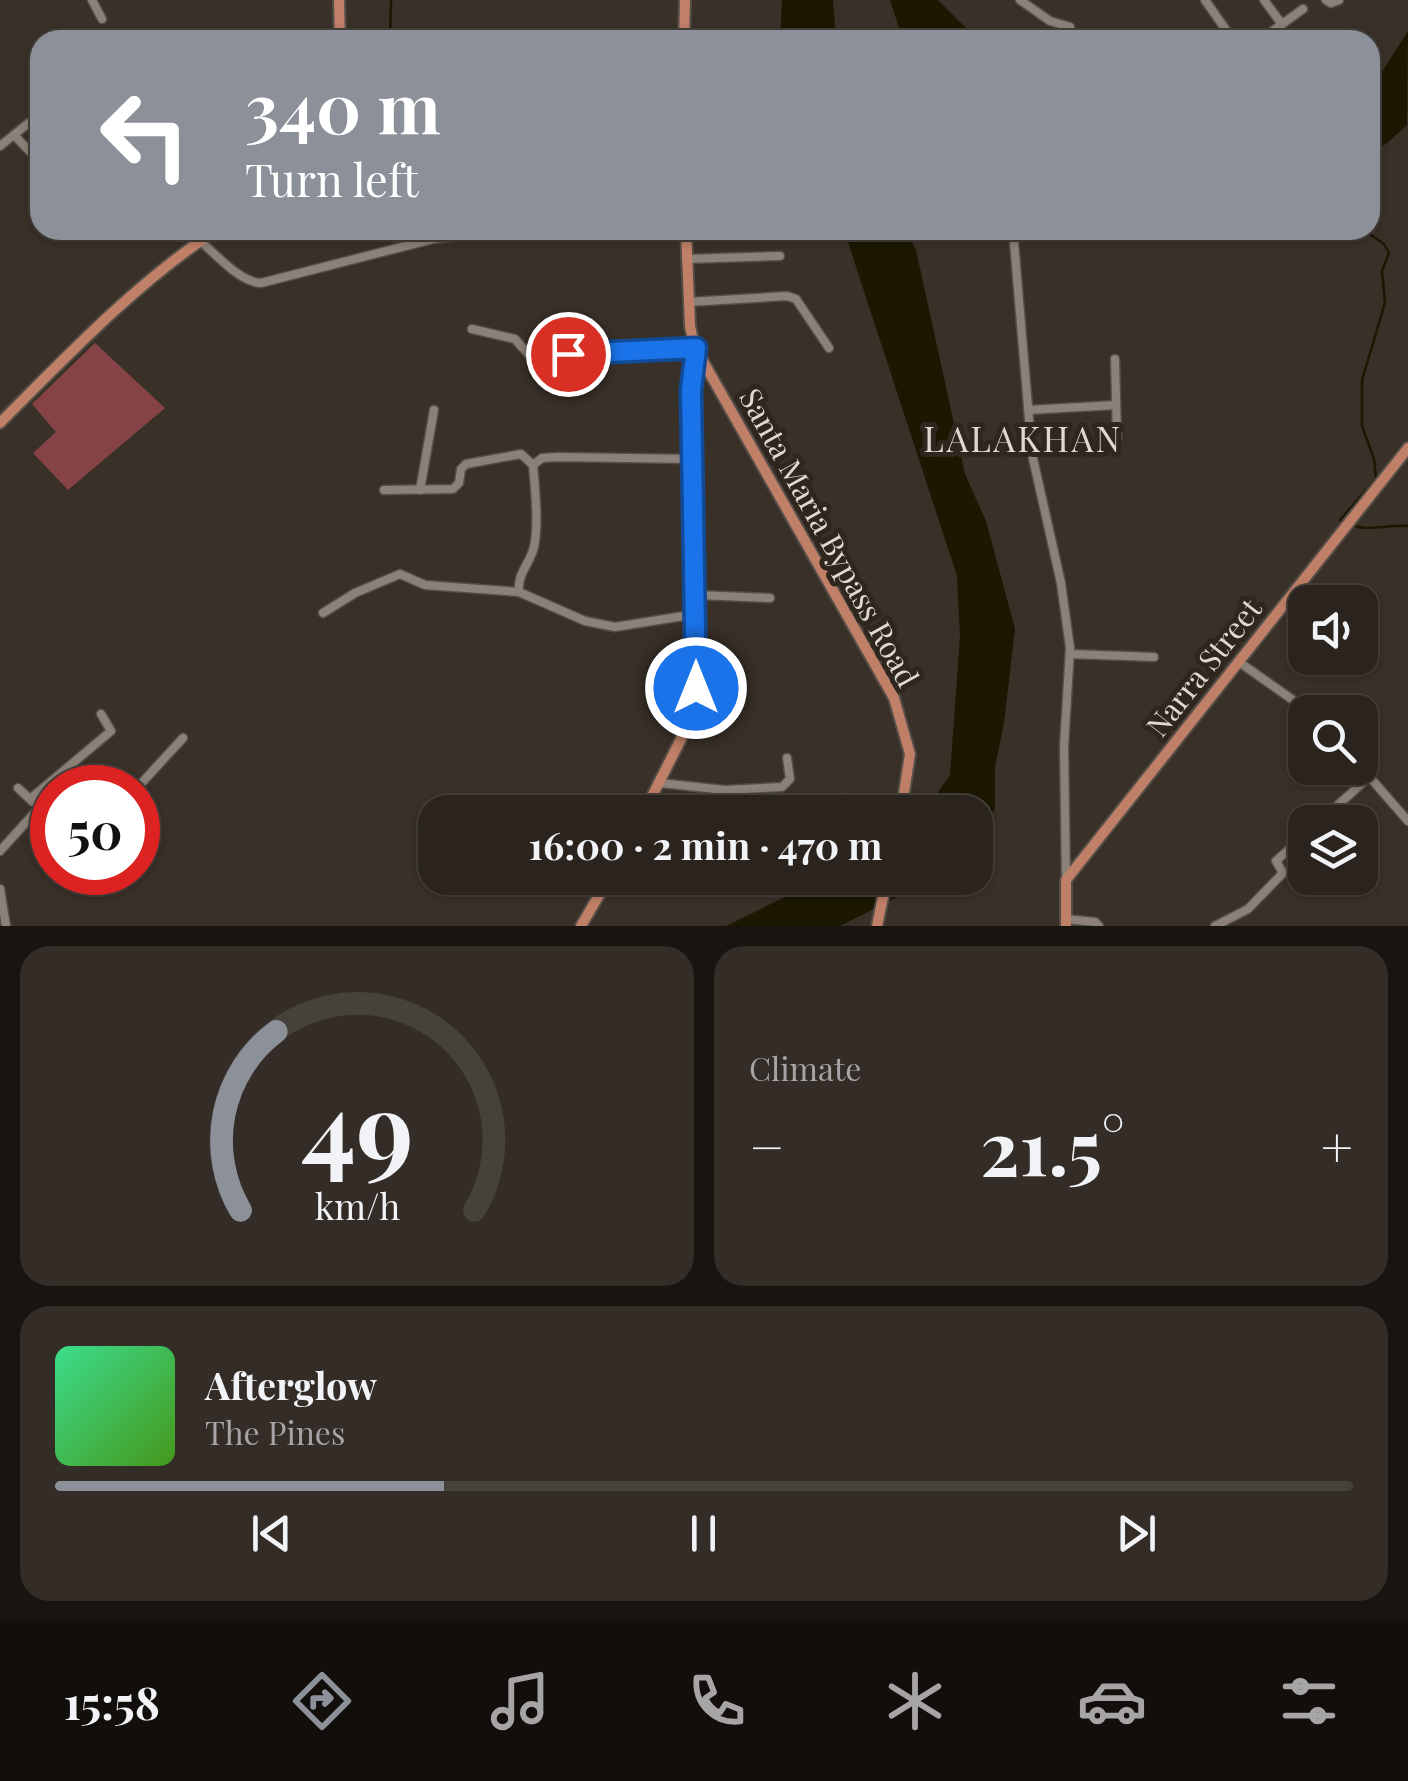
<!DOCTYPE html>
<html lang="en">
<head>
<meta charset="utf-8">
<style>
	:root { --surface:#2b241e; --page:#332c27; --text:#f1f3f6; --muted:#a6a4a4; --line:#47413c; --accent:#8c9099 }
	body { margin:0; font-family:"Playfair Display",serif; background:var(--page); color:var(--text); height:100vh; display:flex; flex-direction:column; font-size:38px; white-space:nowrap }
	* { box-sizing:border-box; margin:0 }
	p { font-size:32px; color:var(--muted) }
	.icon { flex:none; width:55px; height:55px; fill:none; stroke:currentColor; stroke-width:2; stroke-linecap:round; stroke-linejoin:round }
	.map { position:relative; height:926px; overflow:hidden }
	.side { display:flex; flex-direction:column; gap:20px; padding:20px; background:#181410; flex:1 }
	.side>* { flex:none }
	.hud { position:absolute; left:30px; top:30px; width:1350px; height:210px; border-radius:30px; box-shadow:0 2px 8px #0004,0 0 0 2px var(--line); background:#8c9099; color:#fff; overflow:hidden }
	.controls { position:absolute; left:1288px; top:585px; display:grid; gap:20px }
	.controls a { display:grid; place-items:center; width:90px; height:90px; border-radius:20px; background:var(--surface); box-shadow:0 2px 8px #0004,0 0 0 2px var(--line); font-size:50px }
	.speed { position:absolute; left:30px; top:765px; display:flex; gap:20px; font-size:50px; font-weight:700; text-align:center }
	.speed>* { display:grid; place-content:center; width:130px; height:130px; border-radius:50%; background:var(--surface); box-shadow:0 2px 8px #0004,0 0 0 2px var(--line); line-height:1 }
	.speed .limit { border:15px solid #d22; background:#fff; color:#111 }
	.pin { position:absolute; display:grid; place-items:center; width:85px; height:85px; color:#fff; margin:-42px; border:5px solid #fff; border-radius:50%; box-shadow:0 2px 10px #0007 }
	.me { position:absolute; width:110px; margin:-55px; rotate:0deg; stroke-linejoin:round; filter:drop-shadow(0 0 8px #0008) }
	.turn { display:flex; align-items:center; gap:35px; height:210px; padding:0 50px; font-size:45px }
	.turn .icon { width:130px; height:130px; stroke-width:2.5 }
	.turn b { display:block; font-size:70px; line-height:85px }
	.big { font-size:75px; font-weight:700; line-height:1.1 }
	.side .tile { flex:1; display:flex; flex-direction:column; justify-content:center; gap:15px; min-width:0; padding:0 35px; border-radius:30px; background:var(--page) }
	.side .dial { align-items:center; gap:0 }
	.dial svg { height:260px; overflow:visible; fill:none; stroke:var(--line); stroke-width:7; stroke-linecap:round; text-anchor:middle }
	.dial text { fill:var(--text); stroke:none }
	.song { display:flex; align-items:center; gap:30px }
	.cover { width:120px; height:120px; border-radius:15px; background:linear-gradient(135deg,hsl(150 70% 55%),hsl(100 70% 35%)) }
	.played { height:10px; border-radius:5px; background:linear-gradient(90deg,var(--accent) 30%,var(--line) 30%) }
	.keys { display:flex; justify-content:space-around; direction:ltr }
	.heat { display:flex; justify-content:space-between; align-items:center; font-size:55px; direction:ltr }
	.side .tiles { flex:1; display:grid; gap:20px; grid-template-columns:1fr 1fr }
	.tile:last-child { grid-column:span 2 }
	.trip { position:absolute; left:418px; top:795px; width:575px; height:100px; border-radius:30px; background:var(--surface); box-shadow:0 2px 8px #0004,0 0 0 2px var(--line); font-weight:700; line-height:100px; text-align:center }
	.dock { display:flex; height:160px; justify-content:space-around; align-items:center; background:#110e0c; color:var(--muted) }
	.dock .icon { width:70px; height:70px }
	.dock .selected { color:var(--accent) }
	.dock b { font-size:45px; color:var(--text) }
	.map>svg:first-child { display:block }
</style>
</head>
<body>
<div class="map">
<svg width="1408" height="926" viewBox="0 0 1408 926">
	<rect width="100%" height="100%" fill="#393028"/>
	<polygon fill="#864346" points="95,343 165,408 68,490 33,453 56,432 32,404"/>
	<g fill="#1b1700">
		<polygon points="782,0 833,0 836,40 780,40"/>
		<polygon points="890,0 938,0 978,40 909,40 899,28"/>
		<polygon points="1408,31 1407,125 1386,144 1370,152 1370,84 1378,78"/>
		<polygon points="844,230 907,230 916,250 965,474 986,521 1015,629 1004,723 995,767 995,809 975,834 975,812 920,812 930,804 950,775 960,636 957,576"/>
		<polygon points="824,878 925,878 905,893 840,926 726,926"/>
	</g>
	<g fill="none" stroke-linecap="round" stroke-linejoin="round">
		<g stroke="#1b1700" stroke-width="2.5">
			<polyline points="390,40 391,0"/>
			<polyline points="427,230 428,232"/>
			<polyline points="1344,522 1340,520 1376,479 1374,459 1362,426 1362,380 1385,303 1382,271 1389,253 1384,244 1364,230"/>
			<path d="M1352,525c16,7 38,-1 56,1"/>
		</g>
		<g stroke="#554e48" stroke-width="11">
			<g id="minor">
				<polyline points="92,0 102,19"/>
				<polyline points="1020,0 1050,21 1070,27"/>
				<polyline points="1205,0 1233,40"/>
				<polyline points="1264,0 1281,23"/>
				<polyline points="1326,0 1331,3 1339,0"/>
				<polyline points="1260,40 1303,9"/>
				<polyline points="14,135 40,162"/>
				<polyline points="0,146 40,114"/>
				<polyline points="1013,230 1032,454 1061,583 1070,648 1064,747 1066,880"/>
				<path d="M200,241c16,13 39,41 61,42l172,-44 80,-9"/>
				<polyline points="686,259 780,256"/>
				<polyline points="688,302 787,296 796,299 829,348"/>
				<polyline points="472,329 515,339 530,356 695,349"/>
				<polyline points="1115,359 1117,437"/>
				<polyline points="1028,410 1116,405"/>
				<polyline points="533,465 542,458 558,457 693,459"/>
				<path d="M384,490l69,-1 6,-6 2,-14 5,-5 55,-10 12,11c2,24 6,58 1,82 -4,17 -17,26 -15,45l66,29 30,6 81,-13"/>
				<polyline points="420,490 434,410"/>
				<polyline points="697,595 770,598"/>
				<polyline points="323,613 355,593 400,574 425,585 519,592"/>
				<polyline points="1070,654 1154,657"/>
				<polyline points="1239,662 1310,712"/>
				<polyline points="1360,766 1408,821"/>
				<polyline points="660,783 725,790 782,787 790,779 787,758"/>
				<polyline points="18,788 33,802"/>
				<polyline points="137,788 183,738"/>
				<polyline points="842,798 850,802 845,812"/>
				<polyline points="30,799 111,731 101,714"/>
				<polyline points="1319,822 1369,777"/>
				<polyline points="0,851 39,808 52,813"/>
				<polyline points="0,889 6,926"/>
				<polyline points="1066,919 1095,922 1099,926"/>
				<polyline points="1215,926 1248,909 1283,873 1276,861 1305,835"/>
			</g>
		</g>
		<g stroke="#554e48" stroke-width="14">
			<g id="major">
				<polyline points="339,0 340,40"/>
				<polyline points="684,40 685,0"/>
				<polyline points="696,349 894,698 910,754 901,812"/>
				<path d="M0,423c69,-69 134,-138 216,-193"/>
				<polyline points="644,812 681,739 696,688 691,390 695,349 690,326 686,230"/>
				<polyline points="581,926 609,878"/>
				<polyline points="877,926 887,878"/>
				<polyline points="1066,926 1066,880 1408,448"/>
			</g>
		</g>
		<use href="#minor" stroke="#8c8178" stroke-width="8"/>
		<use href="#major" stroke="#c07f67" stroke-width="10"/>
	</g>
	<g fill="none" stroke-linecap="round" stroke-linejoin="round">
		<g stroke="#114b97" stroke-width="25">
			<polyline id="route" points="568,354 696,348 691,390 696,688"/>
		</g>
		<use href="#route" stroke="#1a73e8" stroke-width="18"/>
	</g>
	<g text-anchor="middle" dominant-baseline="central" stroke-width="10" stroke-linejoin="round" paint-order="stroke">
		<g font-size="30" fill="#dfd9d4" stroke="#2f261e">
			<text transform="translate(830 537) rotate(61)">Santa Maria Bypass Road</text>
			<text transform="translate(1203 667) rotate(-52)">Narra Street</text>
		</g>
		<g font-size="35" letter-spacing="2.5" fill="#dfd9d4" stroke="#2f261e">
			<text x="1023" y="437">LALAKHAN</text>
		</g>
	</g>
</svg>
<div class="controls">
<a><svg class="icon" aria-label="sound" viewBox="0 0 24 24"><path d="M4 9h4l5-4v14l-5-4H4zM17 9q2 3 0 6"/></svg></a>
<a><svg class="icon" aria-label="search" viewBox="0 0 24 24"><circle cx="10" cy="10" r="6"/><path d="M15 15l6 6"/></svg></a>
<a><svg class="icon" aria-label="layers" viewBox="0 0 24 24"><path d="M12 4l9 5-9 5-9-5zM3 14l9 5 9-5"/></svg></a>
</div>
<div class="speed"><div class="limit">50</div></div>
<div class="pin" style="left:568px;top:354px;background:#d93025"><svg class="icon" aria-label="arrive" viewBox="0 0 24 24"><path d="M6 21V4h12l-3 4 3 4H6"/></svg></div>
<svg class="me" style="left:696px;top:688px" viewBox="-20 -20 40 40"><circle r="17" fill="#1a73e8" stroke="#fff" stroke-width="3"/><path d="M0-11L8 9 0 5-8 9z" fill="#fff"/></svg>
<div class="trip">16:00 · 2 min · 470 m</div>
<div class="hud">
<div class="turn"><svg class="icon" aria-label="left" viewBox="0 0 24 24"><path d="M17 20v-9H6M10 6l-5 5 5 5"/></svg><div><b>340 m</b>Turn left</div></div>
</div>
</div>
<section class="side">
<div class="tiles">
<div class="tile dial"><svg viewBox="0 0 100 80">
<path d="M14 69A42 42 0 1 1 86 69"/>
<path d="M14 69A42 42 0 0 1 25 14" stroke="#8c9099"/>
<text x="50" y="56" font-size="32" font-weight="700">49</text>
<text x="50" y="72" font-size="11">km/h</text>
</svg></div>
<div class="tile"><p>Climate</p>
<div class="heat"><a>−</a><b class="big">21.5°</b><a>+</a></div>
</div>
<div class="tile">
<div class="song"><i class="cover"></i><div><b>Afterglow</b><p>The Pines</p></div></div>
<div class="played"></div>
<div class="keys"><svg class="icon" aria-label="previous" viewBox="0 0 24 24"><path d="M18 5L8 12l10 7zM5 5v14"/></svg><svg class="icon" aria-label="pause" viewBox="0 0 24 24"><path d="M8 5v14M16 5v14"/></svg><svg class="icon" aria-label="next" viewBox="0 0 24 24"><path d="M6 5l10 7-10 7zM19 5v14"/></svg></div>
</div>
</div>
</section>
<nav class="dock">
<b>15:58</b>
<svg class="icon selected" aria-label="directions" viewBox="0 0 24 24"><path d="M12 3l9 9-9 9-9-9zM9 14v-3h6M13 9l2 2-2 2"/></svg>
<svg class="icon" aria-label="music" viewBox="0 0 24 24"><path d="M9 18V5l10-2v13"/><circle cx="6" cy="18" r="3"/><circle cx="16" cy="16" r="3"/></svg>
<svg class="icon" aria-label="phone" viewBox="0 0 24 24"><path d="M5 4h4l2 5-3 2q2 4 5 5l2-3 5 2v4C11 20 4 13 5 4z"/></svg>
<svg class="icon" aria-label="climate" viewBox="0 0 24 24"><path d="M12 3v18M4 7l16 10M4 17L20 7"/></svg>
<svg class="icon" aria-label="car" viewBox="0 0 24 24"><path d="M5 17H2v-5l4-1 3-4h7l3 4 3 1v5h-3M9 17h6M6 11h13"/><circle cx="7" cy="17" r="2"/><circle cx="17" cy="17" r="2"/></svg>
<svg class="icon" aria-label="filters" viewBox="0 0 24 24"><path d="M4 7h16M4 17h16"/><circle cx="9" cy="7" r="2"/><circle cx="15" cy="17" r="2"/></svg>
</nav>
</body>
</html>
